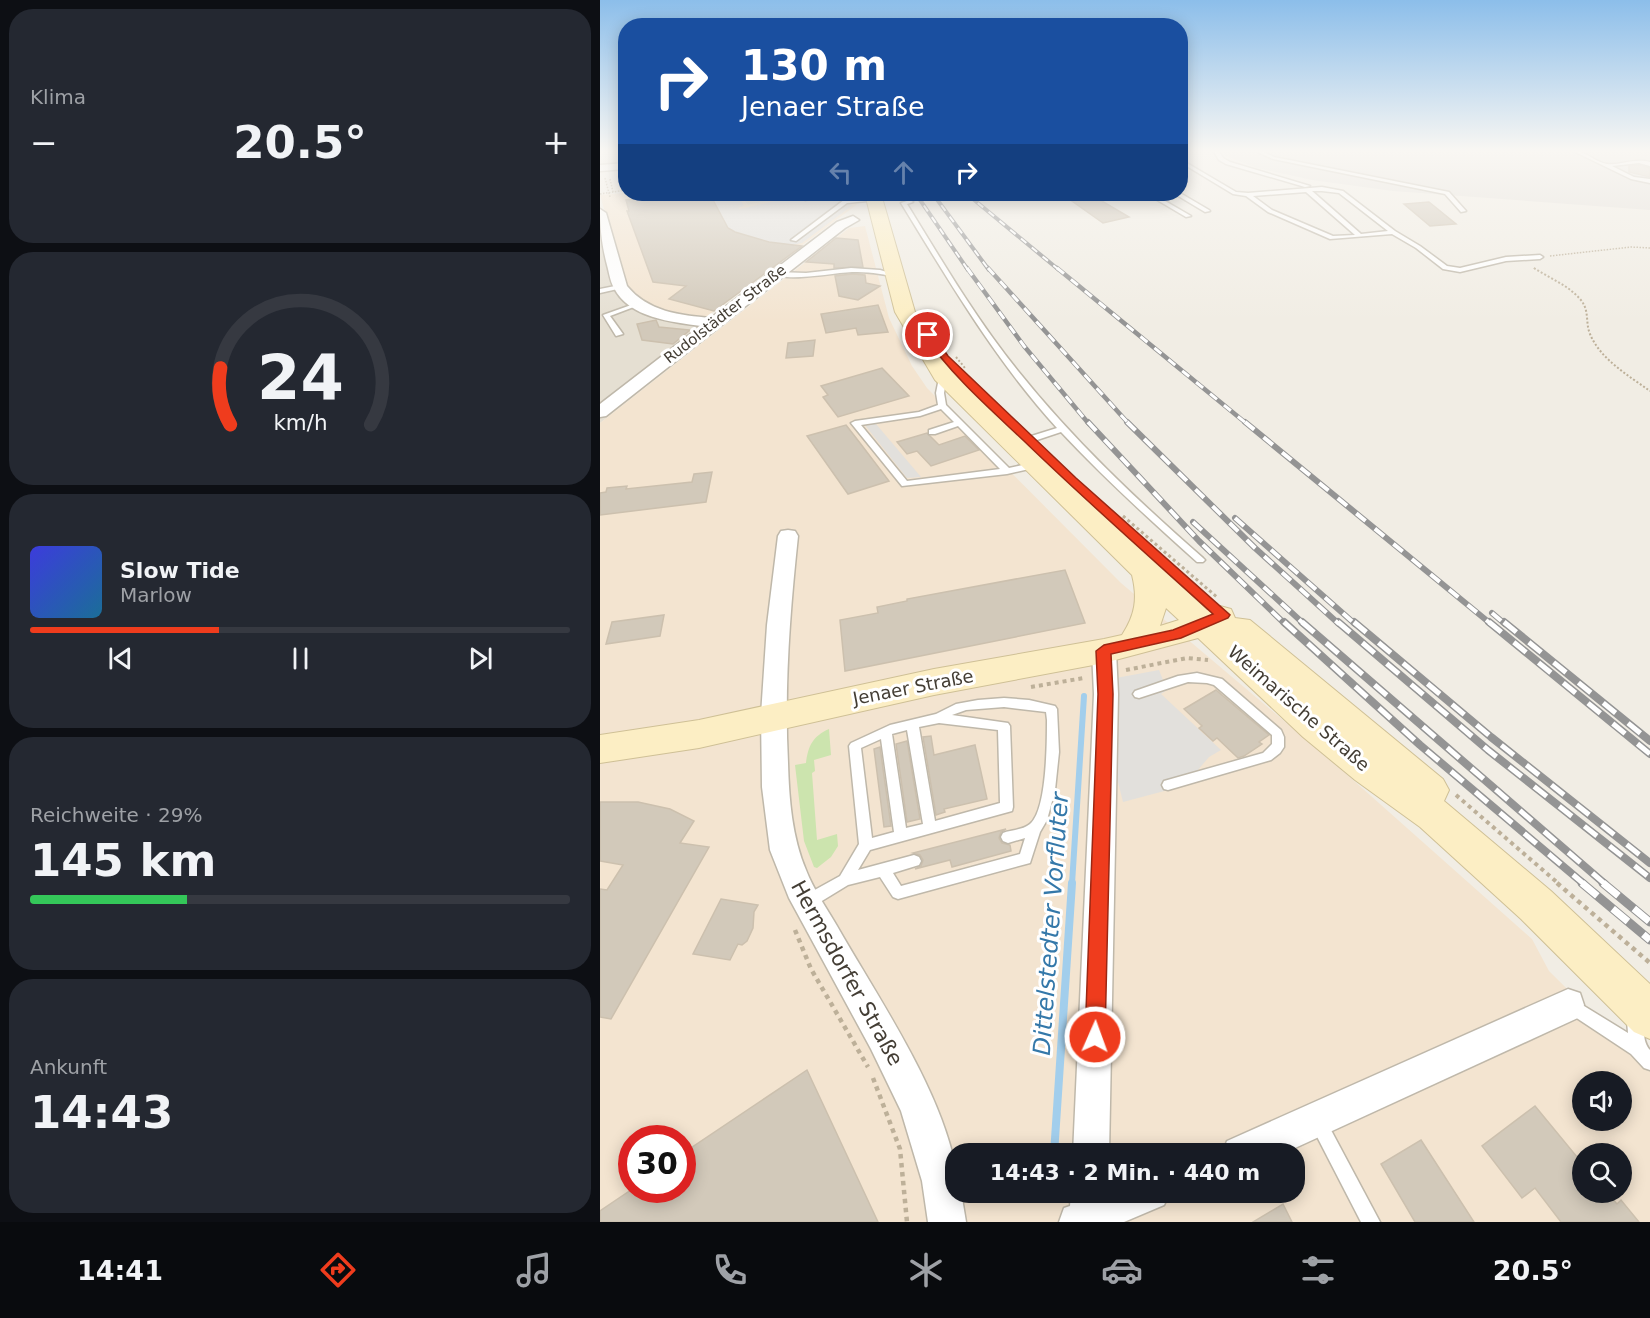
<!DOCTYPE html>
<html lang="de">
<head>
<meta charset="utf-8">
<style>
	:root { --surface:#171b24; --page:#242831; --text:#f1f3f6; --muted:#9ea1a6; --line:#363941; --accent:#ef3c1d }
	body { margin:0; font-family:"DejaVu Sans",sans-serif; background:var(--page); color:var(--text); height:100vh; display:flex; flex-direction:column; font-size:22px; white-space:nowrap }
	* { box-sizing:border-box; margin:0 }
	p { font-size:20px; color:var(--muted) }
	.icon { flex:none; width:33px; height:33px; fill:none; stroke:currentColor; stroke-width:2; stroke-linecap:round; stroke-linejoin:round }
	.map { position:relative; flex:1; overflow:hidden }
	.side { display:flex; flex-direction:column; gap:9px; padding:9px; background:#0d0f14; width:600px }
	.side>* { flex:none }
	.banner { position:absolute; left:18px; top:18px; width:570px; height:183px; border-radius:24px; box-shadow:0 3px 15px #0003; background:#1a4fa0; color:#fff; overflow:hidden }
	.buttons { position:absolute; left:972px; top:1071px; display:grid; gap:12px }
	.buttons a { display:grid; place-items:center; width:60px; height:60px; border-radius:50%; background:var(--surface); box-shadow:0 3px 15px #0003; font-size:30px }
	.speed { position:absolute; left:18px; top:1125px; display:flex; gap:12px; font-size:30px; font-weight:700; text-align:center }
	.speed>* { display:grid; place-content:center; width:78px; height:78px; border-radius:50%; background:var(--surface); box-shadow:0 3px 15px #0003; line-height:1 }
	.speed .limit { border:9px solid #d22; background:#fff; color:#111 }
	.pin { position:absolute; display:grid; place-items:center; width:51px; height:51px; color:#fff; margin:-26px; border:3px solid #fff; border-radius:50%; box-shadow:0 2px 6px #0007 }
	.me { position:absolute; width:66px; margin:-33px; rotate:2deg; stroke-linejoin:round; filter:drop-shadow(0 0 4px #0008) }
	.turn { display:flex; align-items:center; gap:21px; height:126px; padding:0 24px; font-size:27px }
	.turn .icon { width:78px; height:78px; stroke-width:2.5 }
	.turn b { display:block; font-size:42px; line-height:51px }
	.lanes { display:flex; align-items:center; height:57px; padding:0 24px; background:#0003; justify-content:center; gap:30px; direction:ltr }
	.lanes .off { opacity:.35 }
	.big { font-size:45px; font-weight:600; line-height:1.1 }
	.side .card { flex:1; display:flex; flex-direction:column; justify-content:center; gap:9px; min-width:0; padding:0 21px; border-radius:24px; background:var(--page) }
	.side .dial { align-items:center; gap:0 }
	.dial svg { height:156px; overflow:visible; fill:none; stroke:var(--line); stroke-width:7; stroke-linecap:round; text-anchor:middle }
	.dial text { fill:var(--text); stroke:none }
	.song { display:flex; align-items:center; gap:18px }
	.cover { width:72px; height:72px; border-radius:9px; background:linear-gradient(135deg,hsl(240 70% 55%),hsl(200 70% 35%)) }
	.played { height:6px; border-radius:3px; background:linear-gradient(90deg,var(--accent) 35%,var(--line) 35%) }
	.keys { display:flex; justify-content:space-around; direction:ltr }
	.heat { display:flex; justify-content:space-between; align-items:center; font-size:33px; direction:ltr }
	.charge { height:9px; border-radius:4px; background:linear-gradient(90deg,#34c759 29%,var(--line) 0) }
	.trip { position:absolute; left:345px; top:1143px; width:360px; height:60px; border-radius:24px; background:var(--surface); box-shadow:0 3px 15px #0003; font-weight:600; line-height:60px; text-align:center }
	.menu { display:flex; height:96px; justify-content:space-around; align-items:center; background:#090b0e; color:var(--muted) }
	.menu .icon { width:42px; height:42px }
	.menu .selected { color:var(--accent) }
	.menu b { font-size:27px; color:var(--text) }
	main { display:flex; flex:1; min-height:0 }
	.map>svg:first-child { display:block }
</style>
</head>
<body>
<main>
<section class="side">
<div class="card"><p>Klima</p>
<div class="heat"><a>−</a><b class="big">20.5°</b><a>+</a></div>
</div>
<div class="card dial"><svg viewBox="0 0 100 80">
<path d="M14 69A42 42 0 1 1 86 69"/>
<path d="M14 69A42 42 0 0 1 9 40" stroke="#ef3c1d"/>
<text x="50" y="56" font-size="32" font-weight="700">24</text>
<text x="50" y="72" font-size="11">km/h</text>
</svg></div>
<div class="card">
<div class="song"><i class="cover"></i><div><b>Slow Tide</b><p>Marlow</p></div></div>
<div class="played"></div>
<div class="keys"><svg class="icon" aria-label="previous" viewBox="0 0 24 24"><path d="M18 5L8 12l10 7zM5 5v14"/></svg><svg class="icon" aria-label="pause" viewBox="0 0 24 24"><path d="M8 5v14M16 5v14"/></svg><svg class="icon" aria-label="next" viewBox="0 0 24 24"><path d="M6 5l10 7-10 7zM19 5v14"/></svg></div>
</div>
<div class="card"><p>Reichweite · 29%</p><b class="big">145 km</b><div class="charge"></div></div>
<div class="card"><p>Ankunft</p><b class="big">14:43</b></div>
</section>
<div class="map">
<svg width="1050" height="1222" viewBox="0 0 1050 1222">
	<rect width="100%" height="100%" fill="#f1ede4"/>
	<polygon fill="#e5dfd2" points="0,229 16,286 86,322 123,326 0,423"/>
	<g fill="#f3e4d0" fill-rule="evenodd">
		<polygon points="25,193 145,194 146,195 140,197 148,205 198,195 197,194 257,194 259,203 106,317 57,309 33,295 26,283 0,195"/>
		<path d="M265,226l24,92 23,48 15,22 194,195 214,181 197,175 17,32 101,100v151h-1050v-799l249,-195zM982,1082h40v38h-40zM32,1138h50v52h-50zM356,1154h338v38h-338zM982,1154h40v38h-40z"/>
	</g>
	<polygon fill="#e3dfd9" points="611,150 1050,150 1050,210 793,191 712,180 657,168"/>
	<polygon fill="#eae2ce" points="145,194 197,194 199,195 148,205 140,196 146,195"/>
	<path fill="#cce4ae" d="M229,729l2,26 -17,5 1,11 -3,2 5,67 20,-6 1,12 -7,11 -14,11 -3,-1 -10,-26 -9,-76 11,-2c2,-17 7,-27 23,-34z"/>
	<g fill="#e2e0dc">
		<polygon points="112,194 137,194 144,206 138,208 140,209 197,196 209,197 207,194 250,194 248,204 253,205 202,243 193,245 169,242 135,232 126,226"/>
		<polygon points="264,424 276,424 321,477 307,478"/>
		<polygon points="559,670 567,690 561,694 621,750 609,757 597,771 567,780 568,790 523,802 515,770 516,678"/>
	</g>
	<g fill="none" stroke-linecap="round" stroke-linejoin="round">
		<polyline stroke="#a2ceec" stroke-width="6" points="472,884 484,696"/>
		<polyline stroke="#a2ceec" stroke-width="8" points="454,1154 472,883"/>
	</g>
	<g fill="#d2c9ba" stroke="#ccc0ae" stroke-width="1.5">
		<polygon points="1039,165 1050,168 1050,177 1029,172 1029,166"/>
		<polygon points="71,194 105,194 107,199 112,198 128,228 135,232 169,242 202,246 114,311 69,299 86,286 53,282 27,211 29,211 26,200"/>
		<polygon points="462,194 490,194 529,217 503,223"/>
		<polygon points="829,202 834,206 856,224 830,226 804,204"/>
		<polygon points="236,238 258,240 263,267 234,268 234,264 206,262"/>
		<polygon points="252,274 265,275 266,283 280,286 258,300 239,296 235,276"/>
		<polygon points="278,305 288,332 258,335 256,328 226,333 221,314"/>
		<polygon points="56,320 59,327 90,330 73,344 42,340 37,324"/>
		<polygon points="215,340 213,356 186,358 188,343"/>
		<polygon points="282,368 309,396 238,417 223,397 228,395 221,386"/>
		<polygon points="246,425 260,443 289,481 248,494 207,436"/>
		<polygon points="327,433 339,445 365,436 379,450 331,466 317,451 307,454 297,442"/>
		<polygon points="112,472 106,502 0,515 0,493 6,492 7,488 27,486 26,489 92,482 94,474"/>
		<polygon points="465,570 485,623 245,671 240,620 278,613 277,607 307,601 307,599"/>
		<polygon points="64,615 60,636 6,644 12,622"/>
		<polygon points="616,690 669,735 659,742 662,744 644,756 638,758 617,738 613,741 599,728 602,726 584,709"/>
		<polygon points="331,736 334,755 375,745 387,799 344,809 345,812 336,815 323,737"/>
		<polygon points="307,741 320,819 307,822 296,744"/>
		<polygon points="280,747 291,826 284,827 274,749"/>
		<polygon points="0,802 38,802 70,809 94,821 80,843 109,847 11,1019 0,1017 0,889 7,890 23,865 0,861"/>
		<polygon points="406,829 401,832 399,838 402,843 410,845 411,851 352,867 350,860 315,869 321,866 323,860 320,855 313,853"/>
		<polygon points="121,899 158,905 154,912 153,928 147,941 142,945 138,944 130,960 93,954"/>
		<polygon points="207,1070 278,1222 0,1222 0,1211 31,1190 82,1190 82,1154"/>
		<polygon points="935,1106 982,1163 982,1192 1007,1192 1017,1204 1021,1200 1039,1222 961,1222 935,1188 922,1198 882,1146"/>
		<polygon points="821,1140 874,1222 815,1222 781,1164"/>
		<polygon points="683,1204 692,1222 653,1222"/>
	</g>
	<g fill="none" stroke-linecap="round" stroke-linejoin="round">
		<g stroke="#bfb8aa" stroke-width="3">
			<g id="lane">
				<polygon points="613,150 618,150 623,158 630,162 710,186 705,187 626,164 619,160"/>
				<polygon points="653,150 660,150 674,157 849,192 866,211 861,212 845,194 673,159"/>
				<path d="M971,150c14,0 23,12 36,14 13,2 25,-6 43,-2v4l-11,-3 -27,3 22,11 16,2v4l-19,-4z"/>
				<path d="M580,159l56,33 12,1 74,-6 21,4 52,40 25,15 27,20 13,2 46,-11 34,-2 3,2 -3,2 -34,2 -46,11 -17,-3 -27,-21 -24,-14 -62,5 -62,-27 -22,-16 -13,-2 -53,-32zM712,191h10l17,2 49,38 -27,3zM706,192l49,43 -22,1 -61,-26 -19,-14z"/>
				<polygon points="580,193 609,210 610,211 605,212 575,194"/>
				<polygon points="199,194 207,194 206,195 210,199 205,200"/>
				<polygon points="547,194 553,194 591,216 586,217"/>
				<polygon points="275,197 277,200 247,203 196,241 191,240 244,200"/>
				<path d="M310,200l3,2 -6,2c35,57 69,115 111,167 55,69 119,129 185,187l2,2 -2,2h-6c-47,-42 -93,-84 -136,-130l-30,10h-6v-4l32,-10c-62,-68 -108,-147 -156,-225z"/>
				<path d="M251,268l29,2 17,5 -3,2c-14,-4 -27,-5 -42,-5 -20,1 -63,10 -79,2l3,-2 30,1z"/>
				<polygon points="20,285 23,287 22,288 0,293 0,289"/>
				<polygon points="34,304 39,305 10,316 23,334 16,336 3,315"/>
				<path d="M340,373l7,2 -3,18 2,12 63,63 26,-6 3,1v4l-31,7 -105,12 -51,-63 4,-2 64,-9 19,-7 -2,-12zM341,409l13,13 -25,8v4h6l23,-8 42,43 -93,12 -46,-56 59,-9z"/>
				<polygon points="597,673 622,679 681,730 684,737 684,747 680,753 671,760 568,790 564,789 562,785 564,781 663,753 672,744 672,735 614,685 607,683 588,682 539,698 535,697 533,694 535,691 578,676"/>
				<path d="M404,698l25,2 26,6 2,3 2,43 -4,38 -8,30 -7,12 -10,31 -132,36 -5,-2 -13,-20 -32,8 -36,22 -5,1 -5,-1 -2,-5 2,-5 38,-21 19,-32 -10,-98 2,-3 39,-18 46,-11 20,-10 22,-4zM404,707l42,5 1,8c0,21 0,90 -17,104 -7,6 -19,6 -27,9l-2,4 2,4 5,2 17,-5 -5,16 -119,32 -8,-13 26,-8 2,-4 -2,-4 -5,-2 -56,15 12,-20 142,-39 1,-4 -3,-81 -2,-3 -56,-8 14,-5zM339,723l59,7 2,73 -65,18 -16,-94zM307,730l16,94 -17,4 -14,-94zM281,739l13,93 -22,6 -11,-90z"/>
				<path d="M971,998l57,35 -1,-13 3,-5 5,-3 5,3c6,12 1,25 10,35v20l-6,-2 -13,-14 -65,-43 -3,-5 3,-5z"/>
				<polygon points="718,1115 724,1117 780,1222 761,1222 710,1123 712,1117"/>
			</g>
		</g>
		<g stroke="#bfb8aa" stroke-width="3">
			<g id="street">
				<polygon points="26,163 26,169 0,171 0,165"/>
				<path d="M0,209l6,4 21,73c21,26 53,29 84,32l126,-96 16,-6 6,4 -14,8 -239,188 -6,1v-13l101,-78c-29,-4 -72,-8 -87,-38 -4,-7 -5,-16 -7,-23 -5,-19 -7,-36 -7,-56z"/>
				<path d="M188,530l7,1 3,5c-8,75 -14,151 -10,227 1,36 4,74 18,107 7,19 20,37 31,56 40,70 102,160 118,239 2,9 1,19 1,27h5l5,30h-38l-6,-41 -21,-70 -30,-62 -82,-151 -19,-48 -8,-63 -1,-72 6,-90 11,-89 3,-5z"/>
				<polygon points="504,643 512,645 516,651 518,694 509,1154 473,1154 494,694 492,651 496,645"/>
				<polygon points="968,989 980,993 984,1005 980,1017 682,1154 622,1154 627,1141"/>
				<polygon points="471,1192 570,1192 564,1205 524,1222 459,1222 464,1208 470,1206"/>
			</g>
		</g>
		<g stroke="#cfc096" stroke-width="2">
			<path id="secondary" d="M265,194h16l34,118 36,58 256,240 13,-4 11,3 4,9 15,2 193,159 6,11 -5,11 107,90 99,93v55l-16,-7 -113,-113 -101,-92 -65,-47 -52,-43 -105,-99 -94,25 -170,32 -235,53 -99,15v-28l99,-15 235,-51 170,-30 18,-4c13,-20 16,-36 10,-60l-197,-195 -40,-68zM566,608l13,12 -19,6z"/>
		</g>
		<g stroke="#bdb099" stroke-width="1.5" stroke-dasharray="1.5 1.5" stroke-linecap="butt">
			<polyline points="5,178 10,197"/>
			<polyline points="10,179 13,192"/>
			<polyline points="0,194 26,190"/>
			<polyline points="950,256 1031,247 1050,248"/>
			<polyline points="934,268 936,270"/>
		</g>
		<g stroke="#bdb099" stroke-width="2" stroke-dasharray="2 2" stroke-linecap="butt">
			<path d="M934,268c15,10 34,17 46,31 10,11 5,23 10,35 10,25 39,42 60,57"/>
			<polyline points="356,357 365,368"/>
		</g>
		<polyline stroke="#bdb099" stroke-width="3" stroke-dasharray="3 3" stroke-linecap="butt" points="523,516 618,598"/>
		<g stroke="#bdb099" stroke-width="4" stroke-dasharray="4 4" stroke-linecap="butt">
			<polyline points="526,670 587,658 608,660"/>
			<polyline points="431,687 484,678"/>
			<polyline points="856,795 959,884"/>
		</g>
		<g stroke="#bdb099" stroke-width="4.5" stroke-dasharray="4.5 4.5" stroke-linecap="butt">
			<polyline points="957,883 1050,963"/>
			<polyline points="195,930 211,969 268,1067"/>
			<polyline points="273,1078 300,1149 307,1222"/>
		</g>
		<use href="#lane" fill="#fff" fill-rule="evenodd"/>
		<use href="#street" fill="#fff" fill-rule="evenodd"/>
		<use href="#secondary" fill="#fceec4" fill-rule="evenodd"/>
		<g stroke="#949494" stroke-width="4">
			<g id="rail-far4">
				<polyline points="316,194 368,270"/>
				<polyline points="333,194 389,270"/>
				<polyline points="367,194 459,270"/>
			</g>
		</g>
		<g stroke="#949494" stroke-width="4.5">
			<g id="rail-far3">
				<polyline points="367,268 424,346 489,424"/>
				<polyline points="388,268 529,424"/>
				<polyline points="457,268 647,424"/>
			</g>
		</g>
		<g stroke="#949494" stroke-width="6">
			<g id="rail-far2">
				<polyline points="488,422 599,541 685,624"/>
				<polyline points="527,422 655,548 739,624"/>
				<polyline points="645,422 891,624"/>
				<polyline points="635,518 755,624"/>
				<polyline points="593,522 704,624"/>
				<polyline points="892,613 905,624"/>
			</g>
		</g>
		<g stroke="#949494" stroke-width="8">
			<g id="rail-far1">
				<polyline points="684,622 820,745 984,884"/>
				<polyline points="702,622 1005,884"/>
				<polyline points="738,622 888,750 1050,878"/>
				<polyline points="754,622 891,737 1050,863"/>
				<polyline points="889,622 1050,754"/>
				<polyline points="904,622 1050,741"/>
			</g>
		</g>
		<g stroke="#949494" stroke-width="9">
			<g id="rail">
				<polyline points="982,883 1050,940"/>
				<polyline points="1003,883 1050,922"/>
			</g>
		</g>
		<use href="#rail-far4" stroke="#fff" stroke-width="2" stroke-dasharray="7" stroke-linecap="butt"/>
		<use href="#rail-far3" stroke="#fff" stroke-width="3" stroke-dasharray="9" stroke-linecap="butt"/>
		<use href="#rail-far2" stroke="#fff" stroke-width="4" stroke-dasharray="12" stroke-linecap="butt"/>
		<use href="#rail-far1" stroke="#fff" stroke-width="5" stroke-dasharray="16" stroke-linecap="butt"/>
		<use href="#rail" stroke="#fff" stroke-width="7" stroke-dasharray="20" stroke-linecap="butt"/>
	</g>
	<linearGradient id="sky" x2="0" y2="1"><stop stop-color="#8cbeea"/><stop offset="0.47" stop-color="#f9f7f3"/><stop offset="1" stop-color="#f9f7f3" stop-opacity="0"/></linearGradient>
	<rect width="1050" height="321" fill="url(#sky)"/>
	<path fill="#ef3c1d" stroke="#9b2713" stroke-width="1.5" d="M325,333h7l16,23 128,122 154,137 -2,3 -47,20 -70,16 2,40 -8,343 -3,7 -7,3 -7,-3 -3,-7 13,-343 -2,-43 8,-6 69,-15 40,-16c-63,-57 -128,-114 -189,-173 -35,-33 -73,-66 -100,-106z"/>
	<g text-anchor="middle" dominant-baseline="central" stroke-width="6" stroke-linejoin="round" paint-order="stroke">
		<g font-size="15" fill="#433d34" stroke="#fff">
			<text transform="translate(125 314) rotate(-38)">Rudolstädter Straße</text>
		</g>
		<g font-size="18" fill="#433d34" stroke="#fff">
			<text transform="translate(313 687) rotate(-11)">Jenaer Straße</text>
			<text transform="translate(699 708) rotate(41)">Weimarische Straße</text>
		</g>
		<g font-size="21" fill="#433d34" stroke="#fff">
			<text transform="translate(247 973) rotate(61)">Hermsdorfer Straße</text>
		</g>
		<g font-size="24" font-style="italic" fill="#3478a9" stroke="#fff">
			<text transform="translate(451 924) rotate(-86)">Dittelstedter Vorfluter</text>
		</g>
	</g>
</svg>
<div class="buttons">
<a><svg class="icon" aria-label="sound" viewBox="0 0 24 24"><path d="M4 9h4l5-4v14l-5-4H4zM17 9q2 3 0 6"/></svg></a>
<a><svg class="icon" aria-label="search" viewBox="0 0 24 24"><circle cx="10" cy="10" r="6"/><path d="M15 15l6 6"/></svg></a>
</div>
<div class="speed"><div class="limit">30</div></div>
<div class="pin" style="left:328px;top:335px;background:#d93025"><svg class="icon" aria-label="arrive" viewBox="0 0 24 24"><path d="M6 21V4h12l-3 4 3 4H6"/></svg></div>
<svg class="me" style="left:495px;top:1037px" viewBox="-20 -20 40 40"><circle r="17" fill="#ef3c1d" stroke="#fff" stroke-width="3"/><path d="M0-11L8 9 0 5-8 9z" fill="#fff"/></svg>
<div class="trip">14:43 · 2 Min. · 440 m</div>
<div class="banner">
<div class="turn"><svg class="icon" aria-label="right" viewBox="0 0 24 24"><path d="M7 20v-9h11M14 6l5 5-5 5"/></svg><div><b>130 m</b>Jenaer Straße</div></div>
<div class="lanes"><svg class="icon off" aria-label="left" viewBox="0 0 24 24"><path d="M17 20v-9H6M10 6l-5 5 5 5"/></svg><svg class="icon off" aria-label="ahead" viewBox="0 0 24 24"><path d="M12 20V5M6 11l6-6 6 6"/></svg><svg class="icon" aria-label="right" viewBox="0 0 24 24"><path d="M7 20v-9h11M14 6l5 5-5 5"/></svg></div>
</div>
</div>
</main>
<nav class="menu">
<b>14:41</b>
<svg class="icon selected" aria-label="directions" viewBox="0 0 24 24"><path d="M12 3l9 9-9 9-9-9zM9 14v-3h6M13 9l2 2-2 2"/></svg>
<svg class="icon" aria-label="music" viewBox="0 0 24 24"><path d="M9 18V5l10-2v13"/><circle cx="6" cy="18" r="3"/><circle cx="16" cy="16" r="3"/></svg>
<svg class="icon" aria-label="phone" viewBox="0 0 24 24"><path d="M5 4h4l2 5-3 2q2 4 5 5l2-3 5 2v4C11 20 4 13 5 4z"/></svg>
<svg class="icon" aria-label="climate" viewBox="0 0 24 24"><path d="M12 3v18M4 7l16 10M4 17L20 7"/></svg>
<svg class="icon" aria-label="car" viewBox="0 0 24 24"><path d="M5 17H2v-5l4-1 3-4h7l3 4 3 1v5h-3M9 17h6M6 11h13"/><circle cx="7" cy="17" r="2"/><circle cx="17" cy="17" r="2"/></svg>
<svg class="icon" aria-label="filters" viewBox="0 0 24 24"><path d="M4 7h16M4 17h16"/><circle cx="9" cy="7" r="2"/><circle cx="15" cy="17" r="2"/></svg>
<b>20.5°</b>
</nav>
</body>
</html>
